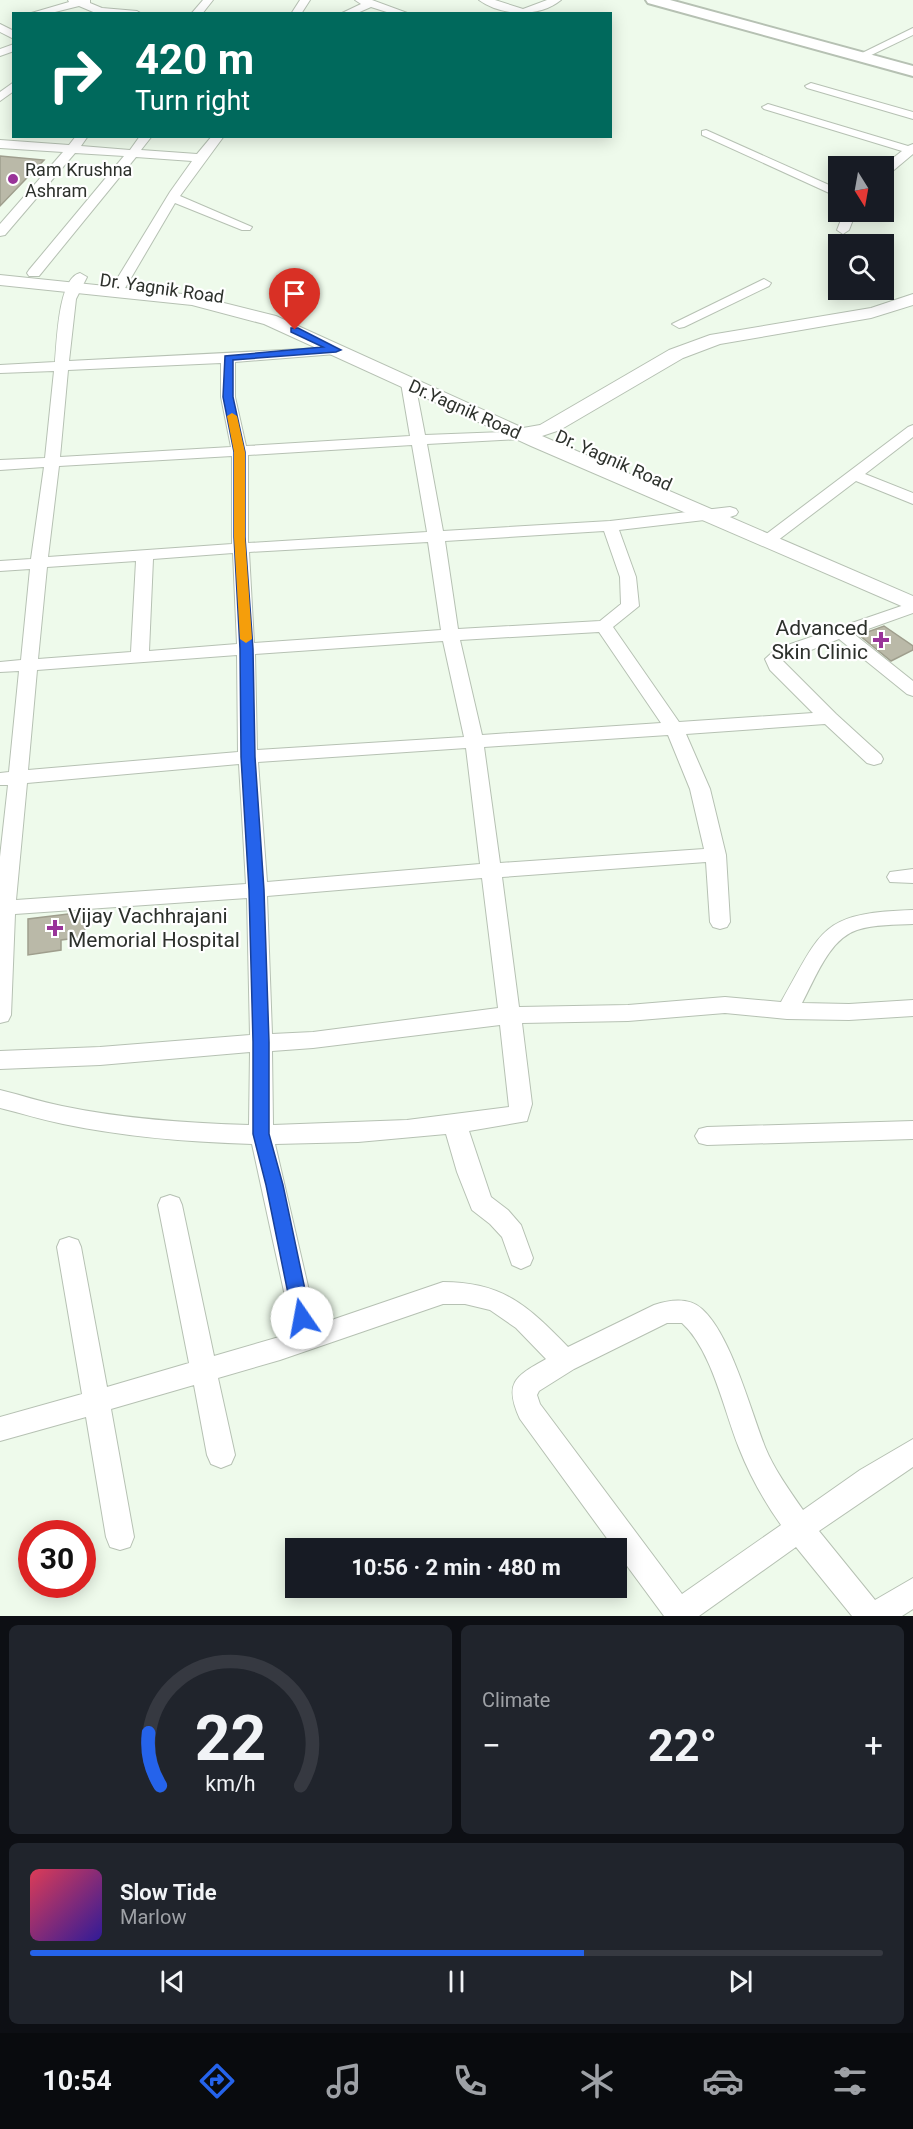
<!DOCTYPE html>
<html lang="en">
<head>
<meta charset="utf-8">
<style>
	:root { --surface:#171b24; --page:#20242c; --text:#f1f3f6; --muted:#9ea1a6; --line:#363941; --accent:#2563eb }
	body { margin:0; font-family:Roboto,sans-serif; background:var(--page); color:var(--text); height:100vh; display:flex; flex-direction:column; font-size:22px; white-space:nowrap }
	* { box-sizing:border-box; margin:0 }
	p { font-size:20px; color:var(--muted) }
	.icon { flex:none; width:33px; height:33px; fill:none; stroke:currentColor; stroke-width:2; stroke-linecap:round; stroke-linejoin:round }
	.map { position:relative; height:1616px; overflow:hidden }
	.drawer { display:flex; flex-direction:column; gap:9px; padding:9px; background:#0d0f14; flex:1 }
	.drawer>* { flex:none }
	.guide { position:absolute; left:12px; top:12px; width:600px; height:126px; border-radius:0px; box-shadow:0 3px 15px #0003; background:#00695c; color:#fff; overflow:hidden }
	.needle { width:39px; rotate:169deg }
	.controls { position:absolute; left:828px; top:156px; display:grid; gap:12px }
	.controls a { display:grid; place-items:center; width:66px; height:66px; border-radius:0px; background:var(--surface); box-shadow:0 3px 15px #0003; font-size:30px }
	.speed { position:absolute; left:18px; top:1520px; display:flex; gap:12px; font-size:30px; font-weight:700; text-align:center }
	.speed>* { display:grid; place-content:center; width:78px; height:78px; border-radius:50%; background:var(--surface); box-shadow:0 3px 15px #0003; line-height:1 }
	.speed .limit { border:9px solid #d22; background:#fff; color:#111 }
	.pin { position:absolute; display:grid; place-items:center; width:51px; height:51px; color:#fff; margin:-62px -26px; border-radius:50% 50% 50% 0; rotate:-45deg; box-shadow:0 0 6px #0007 }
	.pin .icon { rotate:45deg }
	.me { position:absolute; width:66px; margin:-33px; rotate:348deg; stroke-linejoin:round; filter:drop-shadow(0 0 4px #0008) }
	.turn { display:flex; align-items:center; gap:21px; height:126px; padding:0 24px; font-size:27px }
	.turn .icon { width:78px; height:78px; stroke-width:2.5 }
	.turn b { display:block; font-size:42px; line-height:51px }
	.big { font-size:45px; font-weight:700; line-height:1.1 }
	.drawer .tile { flex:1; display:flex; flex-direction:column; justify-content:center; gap:9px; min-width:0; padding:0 21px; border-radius:9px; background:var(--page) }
	.drawer .dial { align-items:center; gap:0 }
	.dial svg { height:156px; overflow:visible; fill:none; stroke:var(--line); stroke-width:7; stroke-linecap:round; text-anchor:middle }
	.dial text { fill:var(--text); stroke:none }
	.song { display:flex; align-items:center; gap:18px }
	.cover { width:72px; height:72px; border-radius:9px; background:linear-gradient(135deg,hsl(350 70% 55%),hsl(250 70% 35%)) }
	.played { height:6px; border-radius:3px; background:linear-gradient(90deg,var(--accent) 65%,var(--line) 65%) }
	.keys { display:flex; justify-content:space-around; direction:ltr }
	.heat { display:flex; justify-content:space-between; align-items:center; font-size:33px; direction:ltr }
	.drawer .tiles { flex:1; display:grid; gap:9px; grid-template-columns:1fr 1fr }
	.tile:last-child { grid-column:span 2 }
	.trip { position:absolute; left:285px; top:1538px; width:342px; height:60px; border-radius:0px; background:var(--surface); box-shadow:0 3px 15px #0003; font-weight:700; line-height:60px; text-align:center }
	.tab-bar { display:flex; height:96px; justify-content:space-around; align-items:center; background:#090b0e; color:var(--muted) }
	.tab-bar .icon { width:42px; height:42px }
	.tab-bar .active { color:var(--accent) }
	.tab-bar b { font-size:27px; color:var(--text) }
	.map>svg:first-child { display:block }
</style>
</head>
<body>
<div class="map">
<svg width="913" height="1616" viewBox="0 0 913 1616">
	<rect width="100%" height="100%" fill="#eefaeb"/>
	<g fill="#bab9a8" stroke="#9f9e8d" stroke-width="1.5">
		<polygon points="0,156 44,160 0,206"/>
		<polygon points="884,626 913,646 913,650 891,661 859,635"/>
		<polygon points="84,912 85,937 61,940 61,950 28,955 28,919"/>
	</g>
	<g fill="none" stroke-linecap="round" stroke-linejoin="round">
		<g stroke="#b6c1b3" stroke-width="2">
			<g id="minor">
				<polygon points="68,0 90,0 90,3 102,8 137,11 142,14 98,14 79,6 47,14 28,14 69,2"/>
				<polygon points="203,0 213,0 202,14 191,14"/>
				<polygon points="300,0 310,0 301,14 291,14"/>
				<polygon points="355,0 372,0 410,14 393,14 371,7 355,14 340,14 361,4"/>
				<path d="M479,0h16l28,9 24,-9h14c-22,18 -60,16 -82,0z"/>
				<polygon points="0,24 14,31 14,39 0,32"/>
				<polygon points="913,28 913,35 863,59 855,59 854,57"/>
				<polygon points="14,44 14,51 0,56 0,49"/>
				<polygon points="14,82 14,91 0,101 0,92"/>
				<polygon points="811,83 913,112 913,119 807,88 805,86"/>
				<polygon points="768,104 908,146 913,144 913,154 888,175 884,175 883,166 902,151 764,109 762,107"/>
				<polygon points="706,130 838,189 838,197 702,135 702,131"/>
				<polygon points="76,136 88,136 81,146 130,150 140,136 152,136 141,150 197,154 212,136 224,136 180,196 252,227 250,230 242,230 175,203 121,295 111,295 109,292 170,192 192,161 136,157 39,276 29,276 27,273 29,270 124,156 75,153 5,235 0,236 0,224 63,152 0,148 0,140 69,145"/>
				<polygon points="844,212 856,212 849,230 843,234 837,230"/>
				<path d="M80,273l7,4 -11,22 -7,62 272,-14 2,3 -2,3 -5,1 -101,8v35l11,49 164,-10 -9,-53 7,-4 7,4 10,52 101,-4 3,3 -3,3 -5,2 -94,5 16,87 167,-10 120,-14 6,2 2,3 -2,3 -6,2 -111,13 17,47 3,29 -26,21 66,95 134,-9 -43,-43 -5,-11 11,-10 137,-47v11l-59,21 59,47v15l-6,-2 -68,-55 -56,22 53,53 45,41 2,4 -2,4 -7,2 -7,-2 -42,-39 -139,10 24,55 16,66 4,67 -3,5 -7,2 -7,-2 -3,-5 -4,-60 -204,15 17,130 109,-2 97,-8 56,5c42,-74 40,-89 132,-92v14c-18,1 -38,0 -56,6 -28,9 -42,49 -55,73l47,1 64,-4v16l-64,4 -62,-1 -62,-6 -97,8 -106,2 10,81 -5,17 -58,10 22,66 17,13 13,15 12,33 -3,7 -9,4 -9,-4 -10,-28 -12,-13 -18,-14 -15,-38 -11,-38 -88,8 -83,2 42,181 126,-43c60,0 85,24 125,65l86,-42c15,-5 35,-8 48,4 29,26 48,100 63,138 9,22 24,43 38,63l57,-40 53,-31v28l-94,64 56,69 38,-22v31l-11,7h-50l-56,-69 -97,69h-35l-48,-65v-3h-2l-94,-129c-17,-37 -4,-43 26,-60l-30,-31 -26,-18 -25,-6h-22l-163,56 -62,18 17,77 -4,9 -10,4 -10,-4 -4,-9 -13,-70 -83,24 23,128 -4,10 -10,3 -10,-3 -4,-10 -20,-120 -86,24v-24l82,-23 -25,-147 3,-7 9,-3 9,3 3,7 26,140 82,-24 -31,-158 3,-7 9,-3 9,3 3,7 32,151 79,-23 -41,-189c-64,-2 -127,-7 -189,-20 -21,-4 -42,-11 -63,-16v-18c21,5 41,12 62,16 62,13 125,17 187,19l1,-73 -150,13 -100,4v-18l100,-4 150,-12 -3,-137 -232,16 -4,101 -3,6 -8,2v-166l8,-72h-8v-12l9,-1 10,-101 -19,1v-10l21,-2 9,-91 -30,2v-10l31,-2 13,-92 -44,3v-10l45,-2 9,-87 -54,2v-8l55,-3c2,-19 3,-84 25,-89zM221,363v34l10,50 -171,10 8,-87zM412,445l15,87 -179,11v-88zM232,456v88l-184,13 11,-91zM604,531l16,46 1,27 -21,17 -142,8 -13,-88zM428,542l13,88 -187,13 -5,-91zM233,553l4,91 -88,7 4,-92zM136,561l-5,91 -93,7 9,-92zM599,632l62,91 -179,12 -22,-95zM443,641l21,96 -207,13 -2,-96zM237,655l1,97 -210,18 9,-100zM668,735l22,54 14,60 -204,14 -16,-116zM466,748l14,116 -213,18 -9,-120zM239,764l7,120 -230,16 11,-117zM482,878l16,130 -185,24 -41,2 -5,-138zM500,1025l9,82 -102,13 -134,5 -1,-74 41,-3zM667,1323h15c30,27 42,88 57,125 11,28 25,53 42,77l-99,69 -142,-190 -3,-9 2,-4 35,-22z"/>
				<polygon points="764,279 771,283 769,286 684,327 679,328 672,324"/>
				<polygon points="913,425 913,437 865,474 913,493 913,504 856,481 773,544 761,544 759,541 761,538 908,427"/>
				<polygon points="913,869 913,883 890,882 887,877 890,872"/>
				<polygon points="913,1121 913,1139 707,1145 699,1143 695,1136 699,1129 707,1127"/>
			</g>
		</g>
		<g stroke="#b6c1b3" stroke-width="2">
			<polygon id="tertiary" points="0,275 192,295 276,316 523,428 540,425 669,350 710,335 871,308 913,294 913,305 871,318 720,344 683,358 560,430 542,436 913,596 913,611 531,446 264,324 192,305 0,285"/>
		</g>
		<g stroke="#b6c1b3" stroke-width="4">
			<polygon id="secondary" points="646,0 670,0 913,66 913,76 648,3"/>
		</g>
		<use href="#minor" fill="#fff" fill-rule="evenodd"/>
		<use href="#tertiary" fill="#fff" fill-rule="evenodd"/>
		<use href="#secondary" fill="#fff" fill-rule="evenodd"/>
	</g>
	<polygon fill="#2563eb" stroke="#184099" stroke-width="1.5" points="291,328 298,328 341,350 336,352 233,360 233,397 245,452 245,537 253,649 255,757 264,890 269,1042 269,1134 283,1185 311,1318 309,1323 302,1325 296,1323 293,1318 266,1185 253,1134 253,1042 249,890 241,757 240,649 234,537 234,452 223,397 225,356 323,347 291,332"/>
	<polygon fill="#f59e0b" points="232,413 237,416 245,452 245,537 252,639 246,643 240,639 234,537 234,452 227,416"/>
	<g fill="#993499" stroke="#fff" stroke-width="2">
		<circle cx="13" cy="179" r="6"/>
		<path d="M878 631h6v6h6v6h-6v6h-6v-6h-6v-6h6z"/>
		<path d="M52 919h6v6h6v6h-6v6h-6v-6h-6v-6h6z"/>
	</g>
	<g text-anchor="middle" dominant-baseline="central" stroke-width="4.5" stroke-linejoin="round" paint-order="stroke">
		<g font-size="18" fill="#2d312c" stroke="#fff" text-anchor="start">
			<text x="25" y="169">Ram Krushna<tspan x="25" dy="21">Ashram</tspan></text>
		</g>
		<g font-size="18" fill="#2d312c" stroke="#fff">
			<text transform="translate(162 288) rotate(8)">Dr. Yagnik Road</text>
			<text transform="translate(465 409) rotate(24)">Dr.Yagnik Road</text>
			<text transform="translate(614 460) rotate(24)">Dr. Yagnik Road</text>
		</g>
		<g font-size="21" fill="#2d312c" stroke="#fff" text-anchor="end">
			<text x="868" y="628">Advanced<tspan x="868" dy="24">Skin Clinic</tspan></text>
			<text x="68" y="916" text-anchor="start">Vijay Vachhrajani<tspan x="68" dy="24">Memorial Hospital</tspan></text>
		</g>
	</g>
</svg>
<div class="controls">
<a><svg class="needle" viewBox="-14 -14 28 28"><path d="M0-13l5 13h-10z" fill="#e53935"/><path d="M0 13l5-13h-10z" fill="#9ea1a6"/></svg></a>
<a><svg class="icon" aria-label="search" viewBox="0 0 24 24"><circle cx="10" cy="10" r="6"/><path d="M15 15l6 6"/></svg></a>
</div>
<div class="speed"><div class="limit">30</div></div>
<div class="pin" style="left:295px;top:330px;background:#d93025"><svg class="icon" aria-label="arrive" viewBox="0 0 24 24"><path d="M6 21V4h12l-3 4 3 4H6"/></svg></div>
<svg class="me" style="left:302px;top:1318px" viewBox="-20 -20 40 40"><circle r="19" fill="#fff"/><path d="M0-13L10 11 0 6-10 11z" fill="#2563eb"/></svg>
<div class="trip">10:56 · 2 min · 480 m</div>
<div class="guide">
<div class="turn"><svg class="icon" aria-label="right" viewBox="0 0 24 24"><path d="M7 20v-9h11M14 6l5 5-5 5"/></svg><div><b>420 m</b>Turn right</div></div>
</div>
</div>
<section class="drawer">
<div class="tiles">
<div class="tile dial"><svg viewBox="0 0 100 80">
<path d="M14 69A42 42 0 1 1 86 69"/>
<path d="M14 69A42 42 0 0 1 8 42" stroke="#2563eb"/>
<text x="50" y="56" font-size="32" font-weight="700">22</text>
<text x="50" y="72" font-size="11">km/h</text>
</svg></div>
<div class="tile"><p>Climate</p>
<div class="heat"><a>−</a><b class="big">22°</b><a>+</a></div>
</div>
<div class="tile">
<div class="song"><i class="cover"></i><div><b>Slow Tide</b><p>Marlow</p></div></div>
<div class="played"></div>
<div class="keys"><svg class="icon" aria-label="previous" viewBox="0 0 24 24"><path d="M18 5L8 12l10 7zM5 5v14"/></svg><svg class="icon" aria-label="pause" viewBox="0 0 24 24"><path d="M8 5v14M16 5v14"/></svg><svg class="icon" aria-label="next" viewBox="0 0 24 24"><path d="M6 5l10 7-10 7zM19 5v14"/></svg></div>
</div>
</div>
</section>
<nav class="tab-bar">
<b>10:54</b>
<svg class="icon active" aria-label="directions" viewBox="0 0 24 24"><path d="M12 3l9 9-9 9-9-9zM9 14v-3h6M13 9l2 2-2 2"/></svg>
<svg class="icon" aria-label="music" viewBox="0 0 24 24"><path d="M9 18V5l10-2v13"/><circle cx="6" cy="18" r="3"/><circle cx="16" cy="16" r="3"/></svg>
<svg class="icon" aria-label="phone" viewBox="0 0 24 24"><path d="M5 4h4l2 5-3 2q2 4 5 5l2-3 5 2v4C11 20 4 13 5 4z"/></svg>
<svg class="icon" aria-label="climate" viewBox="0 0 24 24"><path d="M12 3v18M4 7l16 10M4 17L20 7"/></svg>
<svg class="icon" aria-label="car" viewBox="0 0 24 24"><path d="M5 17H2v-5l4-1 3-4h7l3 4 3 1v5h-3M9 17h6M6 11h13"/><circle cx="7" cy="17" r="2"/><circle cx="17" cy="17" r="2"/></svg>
<svg class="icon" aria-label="filters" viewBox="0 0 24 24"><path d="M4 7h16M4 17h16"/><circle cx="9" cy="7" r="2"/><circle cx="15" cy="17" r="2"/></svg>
</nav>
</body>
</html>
